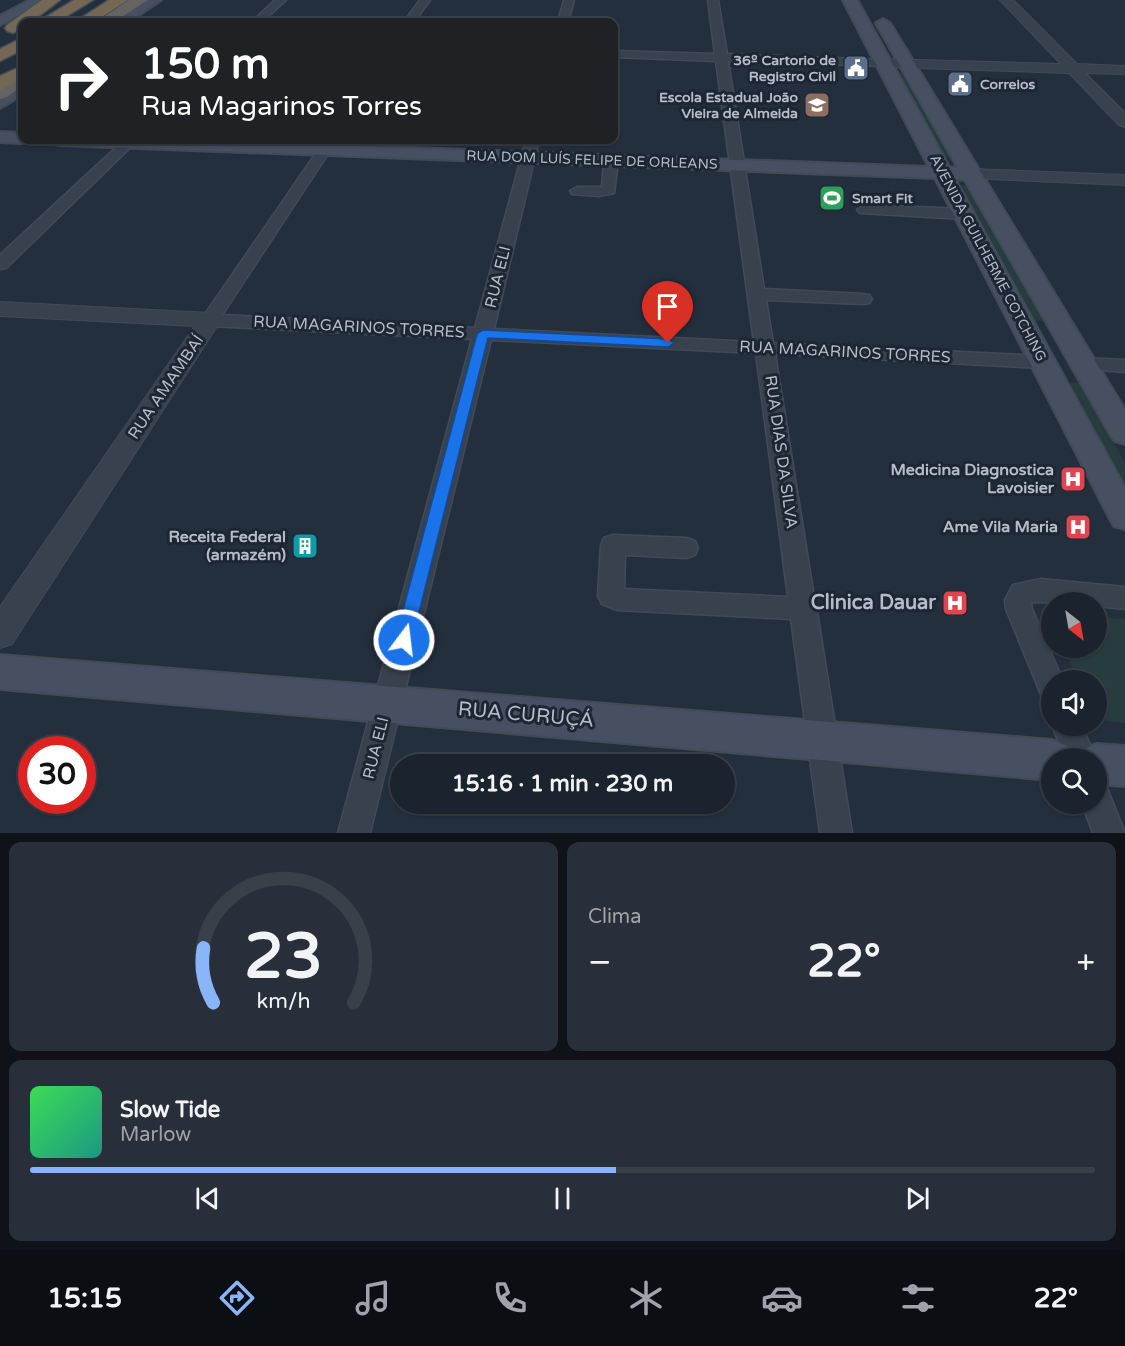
<!DOCTYPE html>
<html lang="pt">
<head>
<meta charset="utf-8">
<style>
	:root { --surface:#1b232e; --page:#282f3a; --text:#f1f3f6; --muted:#a0a4aa; --line:#39404a; --accent:#8ab4f8 }
	body { margin:0; font-family:"Varela Round",sans-serif; background:var(--page); color:var(--text); height:100vh; display:flex; flex-direction:column; font-size:22px; white-space:nowrap }
	* { box-sizing:border-box; margin:0 }
	p { font-size:20px; color:var(--muted) }
	.icon { flex:none; width:33px; height:33px; fill:none; stroke:currentColor; stroke-width:2; stroke-linecap:round; stroke-linejoin:round }
	.map { position:relative; height:833px; overflow:hidden }
	.panel { display:flex; flex-direction:column; gap:9px; padding:9px; background:#0f1319; flex:1 }
	.panel>* { flex:none }
	.banner { position:absolute; left:18px; top:18px; width:600px; height:126px; border-radius:12px; box-shadow:0 2px 4px #0004,0 0 0 2px var(--line); background:#202124; color:#fff; overflow:hidden }
	.needle { width:39px; rotate:149deg }
	.fabs { position:absolute; left:1041px; top:592px; display:grid; gap:12px }
	.fabs a { display:grid; place-items:center; width:66px; height:66px; border-radius:50%; background:var(--surface); box-shadow:0 2px 4px #0004,0 0 0 2px var(--line); font-size:30px }
	.speed { position:absolute; left:18px; top:736px; display:flex; gap:12px; font-size:30px; font-weight:700; text-align:center }
	.speed>* { display:grid; place-content:center; width:78px; height:78px; border-radius:50%; background:var(--surface); box-shadow:0 2px 4px #0004,0 0 0 2px var(--line); line-height:1 }
	.speed .limit { border:9px solid #d22; background:#fff; color:#111 }
	.pin { position:absolute; display:grid; place-items:center; width:51px; height:51px; color:#fff; margin:-62px -26px; border-radius:50% 50% 50% 0; rotate:-45deg; box-shadow:0 0 6px #0007 }
	.pin .icon { rotate:45deg }
	.me { position:absolute; width:66px; margin:-33px; rotate:15deg; stroke-linejoin:round; filter:drop-shadow(0 0 4px #0008) }
	.turn { display:flex; align-items:center; gap:21px; height:126px; padding:0 24px; font-size:27px }
	.turn .icon { width:78px; height:78px; stroke-width:2.5 }
	.turn b { display:block; font-size:42px; line-height:51px }
	.big { font-size:45px; font-weight:700; line-height:1.1 }
	.panel .tile { flex:1; display:flex; flex-direction:column; justify-content:center; gap:9px; min-width:0; padding:0 21px; border-radius:12px; background:var(--page) }
	.panel .dial { align-items:center; gap:0 }
	.dial svg { height:156px; overflow:visible; fill:none; stroke:var(--line); stroke-width:7; stroke-linecap:round; text-anchor:middle }
	.dial text { fill:var(--text); stroke:none }
	.song { display:flex; align-items:center; gap:18px }
	.cover { width:72px; height:72px; border-radius:9px; background:linear-gradient(135deg,hsl(130 70% 55%),hsl(170 70% 35%)) }
	.played { height:6px; border-radius:3px; background:linear-gradient(90deg,var(--accent) 55%,var(--line) 55%) }
	.keys { display:flex; justify-content:space-around; direction:ltr }
	.heat { display:flex; justify-content:space-between; align-items:center; font-size:33px; direction:ltr }
	.panel .tiles { flex:1; display:grid; gap:9px; grid-template-columns:1fr 1fr }
	.tile:last-child { grid-column:span 2 }
	.trip { position:absolute; left:390px; top:754px; width:345px; height:60px; border-radius:30px; background:var(--surface); box-shadow:0 2px 4px #0004,0 0 0 2px var(--line); font-weight:700; line-height:60px; text-align:center }
	.menu { display:flex; height:96px; justify-content:space-around; align-items:center; background:#0b0e12; color:var(--muted) }
	.menu .icon { width:42px; height:42px }
	.menu .selected { color:var(--accent) }
	.menu b { font-size:27px; color:var(--text) }
	.map>svg:first-child { display:block }
</style>
</head>
<body>
<div class="map">
<svg width="1125" height="833" viewBox="0 0 1125 833">
	<rect width="100%" height="100%" fill="#242f3e"/>
	<g fill="#263c3f">
		<polygon points="897,72 903,73 952,158 945,157"/>
		<polygon points="960,185 968,186 1045,321 1035,321"/>
		<polygon points="1069,382 1080,383 1125,463 1125,484"/>
		<polygon points="1097,617 1125,619 1125,723 1097,720 1096,681 1078,681 1064,648 1096,648"/>
	</g>
	<g fill="none" stroke-linecap="round" stroke-linejoin="round">
		<g stroke="#414a57" stroke-width="3">
			<g id="minor">
				<polygon points="275,0 286,0 262,22 252,22"/>
				<polygon points="420,0 430,0 414,22 404,22"/>
				<polygon points="564,0 574,0 568,22 558,22"/>
				<polygon points="708,0 718,0 727,54 883,60 889,63 883,66 728,61 764,289 863,294 869,295 872,299 869,303 863,304 766,300 773,343 1042,356 1049,358 1052,362 1049,366 1042,368 775,354 815,603 818,609 817,612 852,833 820,833 791,619 617,610 602,604 598,596 601,545 604,538 613,535 686,538 695,541 698,548 695,555 686,558 625,555 624,589 788,597 756,353 491,340 370,833 338,833 472,339 210,326 204,324 201,320 325,140 337,140 222,315 475,328 526,140 539,140 494,329 754,342 716,61 614,57 614,51 715,54"/>
				<polygon points="124,140 138,140 6,268 0,269 0,255"/>
				<polygon points="611,157 618,161 614,193 599,196 572,194 570,191 577,187 602,187 604,161"/>
				<polygon points="865,205 964,209 972,214 964,219 860,213 857,210"/>
				<polygon points="1084,358 1125,360 1125,372 1077,368 1074,364 1077,360"/>
				<polygon points="1041,579 1125,587 1125,609 1096,606 1096,603 1031,602 1032,609 1063,681 1052,681 1052,701 1042,697 1006,609 1005,600 1013,585"/>
				<polygon points="1052,726 1082,726 1096,759 1066,759"/>
				<polygon points="1096,784 1107,788 1125,833 1093,833 1082,804 1096,804"/>
			</g>
		</g>
		<g stroke="#414a57" stroke-width="2">
			<g id="tertiary">
				<polygon points="1000,0 1013,0 1077,64 1125,66 1125,74 1085,73 1125,113 1125,127 1119,125 1069,73 883,67 876,63 883,59 1061,64"/>
				<polygon points="973,169 1125,175 1125,185 967,178 964,174 967,170"/>
				<polygon points="0,302 210,313 218,315 221,320 12,644 0,648 0,607 195,326 0,316"/>
			</g>
		</g>
		<g stroke="#414a57" stroke-width="4">
			<g id="secondary">
				<polygon points="30,0 47,0 0,25 0,16"/>
				<polygon points="145,0 161,0 128,22 112,22"/>
				<polygon points="843,0 857,0 949,167 958,168 876,23 883,19 890,23 1125,410 1125,444 1115,441 1110,434 965,180 955,179 1125,488 1125,529 1114,526 1109,517 935,178 60,145 54,144 51,140 195,140 929,167"/>
				<polygon points="22,83 22,95 0,108 0,95"/>
				<polygon points="0,132 22,133 22,140 30,140 22,143 0,142"/>
				<polygon points="0,655 1052,740 1067,746 1072,759 1052,759 1052,780 0,689"/>
				<polygon points="1096,744 1125,746 1125,786 1096,784 1096,759 1077,759 1081,750"/>
			</g>
		</g>
		<g stroke="#434c59" stroke-width="3">
			<g id="trunk">
				<polygon points="129,0 148,0 114,22 96,22"/>
				<polygon points="22,72 22,86 7,97 0,99 0,84"/>
			</g>
		</g>
		<g stroke="#434c59" stroke-width="3">
			<g id="motorway">
				<polygon points="42,0 60,0 31,22 22,22 22,29 13,33 7,31 5,28 7,25"/>
				<polygon points="74,0 93,0 57,22 38,22"/>
				<polygon points="109,0 128,0 94,22 75,22"/>
				<polygon points="22,38 22,50 0,61 0,49"/>
				<polygon points="22,66 22,78 0,90 0,76"/>
			</g>
		</g>
		<use href="#minor" fill="#38414e" fill-rule="evenodd"/>
		<use href="#tertiary" fill="#38414e" fill-rule="evenodd"/>
		<use href="#secondary" fill="#465061" fill-rule="evenodd"/>
		<use href="#trunk" fill="#656462" fill-rule="evenodd"/>
		<use href="#motorway" fill="#746855" fill-rule="evenodd"/>
	</g>
	<polygon fill="#1a73e8" stroke="#114b97" stroke-width="1.5" points="483,330 668,339 674,343 668,347 488,338 412,640 410,645 404,647 397,645 395,640 477,334"/>
	<defs>
		<g id="civic-square" transform="scale(1.35)"><rect x="-9" y="-9" width="18" height="18" rx="4" fill="#5c6f8a" stroke="#1d2633"/><path d="M-.6-6.5H3V-4.5H.6V-3L4-1V1h2V6H-6V1h2V-1L-.6-3ZM-1.2 2.5V6h2.4V2.5Z" fill="#fff"/></g>
		<g id="school-square" transform="scale(1.35)"><rect x="-9" y="-9" width="18" height="18" rx="4" fill="#8d6e63" stroke="#1d2633"/><path d="M0-5L7-2L0 1L-7-2ZM-4 1L0 2.5L4 1V4Q0 6-4 4Z" fill="#fff"/></g>
		<g id="stadium-square" transform="scale(1.35)"><rect x="-9" y="-9" width="18" height="18" rx="4" fill="#2e9e5b" stroke="#1d2633"/><path d="M0-5a6.5 5 0 1 0 0 10a6.5 5 0 1 0 0-10ZM-3.5-1.8h7v3.6h-7Z" fill="#fff"/></g>
		<g id="hospital-square" transform="scale(1.35)"><rect x="-9" y="-9" width="18" height="18" rx="4" fill="#e0444e" stroke="#1d2633"/><path d="M-5-5h3v3.5h4V-5h3V5h-3V1.5h-4V5h-3Z" fill="#fff"/></g>
		<g id="building-square" transform="scale(1.35)"><rect x="-9" y="-9" width="18" height="18" rx="4" fill="#0f9aa8" stroke="#1d2633"/><path d="M-4-6H4V6H1V3H-1V6H-4ZM-2.5-4.3h1.7v1.8h-1.7ZM.8-4.3h1.7v1.8H.8ZM-2.5-1h1.7V.8h-1.7ZM.8-1h1.7V.8H.8Z" fill="#fff"/></g>
	</defs>
	<g fill-rule="evenodd">
		<use href="#civic-square" x="856" y="68"/>
		<use href="#civic-square" x="960" y="84"/>
		<use href="#school-square" x="817" y="105"/>
		<use href="#stadium-square" x="832" y="198"/>
		<use href="#hospital-square" x="1073" y="479"/>
		<use href="#hospital-square" x="1078" y="527"/>
		<use href="#building-square" x="305" y="546"/>
		<use href="#hospital-square" x="955" y="603"/>
	</g>
	<g text-anchor="middle" dominant-baseline="central" stroke-width="6" stroke-linejoin="round" paint-order="stroke">
		<g font-size="14" font-weight="bold" fill="#b4bcc9" stroke="#1d2633" text-anchor="end">
			<text x="836" y="60">36º Cartorio de<tspan x="836" dy="16">Registro Civil</tspan></text>
			<text x="980" y="84" text-anchor="start">Correios</text>
			<text x="798" y="97">Escola Estadual João<tspan x="798" dy="16">Vieira de Almeida</tspan></text>
			<text x="852" y="198" text-anchor="start">Smart Fit</text>
		</g>
		<g font-size="14" fill="#b4bcc9" stroke="#1d2633">
			<text transform="translate(592 160) rotate(2)">RUA DOM LUÍS FELIPE DE ORLEANS</text>
			<text transform="translate(988 258) rotate(62)">AVENIDA GUILHERME COTCHING</text>
		</g>
		<g font-size="16" fill="#b4bcc9" stroke="#1d2633">
			<text transform="translate(498 277) rotate(-76)">RUA ELI</text>
			<text transform="translate(359 327) rotate(3)">RUA MAGARINOS TORRES</text>
			<text transform="translate(845 352) rotate(3)">RUA MAGARINOS TORRES</text>
			<text transform="translate(166 387) rotate(-56)">RUA AMAMBAÍ</text>
			<text transform="translate(781 452) rotate(82)">RUA DIAS DA SILVA</text>
			<text transform="translate(376 748) rotate(-76)">RUA ELI</text>
		</g>
		<g font-size="16" font-weight="bold" fill="#b4bcc9" stroke="#1d2633" text-anchor="end">
			<text x="1054" y="470">Medicina Diagnostica<tspan x="1054" dy="18">Lavoisier</tspan></text>
			<text x="1058" y="527">Ame Vila Maria</text>
			<text x="286" y="537">Receita Federal<tspan x="286" dy="18">(armazém)</tspan></text>
		</g>
		<g font-size="20" font-weight="bold" fill="#b4bcc9" stroke="#1d2633" text-anchor="end">
			<text x="936" y="603">Clinica Dauar</text>
		</g>
		<g font-size="20" fill="#b4bcc9" stroke="#1d2633">
			<text transform="translate(526 715) rotate(5)">RUA CURUÇÁ</text>
		</g>
	</g>
</svg>
<div class="fabs">
<a><svg class="needle" viewBox="-14 -14 28 28"><path d="M0-13l5 13h-10z" fill="#e53935"/><path d="M0 13l5-13h-10z" fill="#a0a4aa"/></svg></a>
<a><svg class="icon" aria-label="sound" viewBox="0 0 24 24"><path d="M4 9h4l5-4v14l-5-4H4zM17 9q2 3 0 6"/></svg></a>
<a><svg class="icon" aria-label="search" viewBox="0 0 24 24"><circle cx="10" cy="10" r="6"/><path d="M15 15l6 6"/></svg></a>
</div>
<div class="speed"><div class="limit">30</div></div>
<div class="pin" style="left:668px;top:343px;background:#d93025"><svg class="icon" aria-label="arrive" viewBox="0 0 24 24"><path d="M6 21V4h12l-3 4 3 4H6"/></svg></div>
<svg class="me" style="left:404px;top:640px" viewBox="-20 -20 40 40"><circle r="17" fill="#1a73e8" stroke="#fff" stroke-width="3"/><path d="M0-11L8 9 0 5-8 9z" fill="#fff"/></svg>
<div class="trip">15:16 · 1 min · 230 m</div>
<div class="banner">
<div class="turn"><svg class="icon" aria-label="right" viewBox="0 0 24 24"><path d="M7 20v-9h11M14 6l5 5-5 5"/></svg><div><b>150 m</b>Rua Magarinos Torres</div></div>
</div>
</div>
<section class="panel">
<div class="tiles">
<div class="tile dial"><svg viewBox="0 0 100 80">
<path d="M14 69A42 42 0 1 1 86 69"/>
<path d="M14 69A42 42 0 0 1 9 41" stroke="#8ab4f8"/>
<text x="50" y="56" font-size="32" font-weight="700">23</text>
<text x="50" y="72" font-size="11">km/h</text>
</svg></div>
<div class="tile"><p>Clima</p>
<div class="heat"><a>−</a><b class="big">22°</b><a>+</a></div>
</div>
<div class="tile">
<div class="song"><i class="cover"></i><div><b>Slow Tide</b><p>Marlow</p></div></div>
<div class="played"></div>
<div class="keys"><svg class="icon" aria-label="previous" viewBox="0 0 24 24"><path d="M18 5L8 12l10 7zM5 5v14"/></svg><svg class="icon" aria-label="pause" viewBox="0 0 24 24"><path d="M8 5v14M16 5v14"/></svg><svg class="icon" aria-label="next" viewBox="0 0 24 24"><path d="M6 5l10 7-10 7zM19 5v14"/></svg></div>
</div>
</div>
</section>
<nav class="menu">
<b>15:15</b>
<svg class="icon selected" aria-label="directions" viewBox="0 0 24 24"><path d="M12 3l9 9-9 9-9-9zM9 14v-3h6M13 9l2 2-2 2"/></svg>
<svg class="icon" aria-label="music" viewBox="0 0 24 24"><path d="M9 18V5l10-2v13"/><circle cx="6" cy="18" r="3"/><circle cx="16" cy="16" r="3"/></svg>
<svg class="icon" aria-label="phone" viewBox="0 0 24 24"><path d="M5 4h4l2 5-3 2q2 4 5 5l2-3 5 2v4C11 20 4 13 5 4z"/></svg>
<svg class="icon" aria-label="climate" viewBox="0 0 24 24"><path d="M12 3v18M4 7l16 10M4 17L20 7"/></svg>
<svg class="icon" aria-label="car" viewBox="0 0 24 24"><path d="M5 17H2v-5l4-1 3-4h7l3 4 3 1v5h-3M9 17h6M6 11h13"/><circle cx="7" cy="17" r="2"/><circle cx="17" cy="17" r="2"/></svg>
<svg class="icon" aria-label="filters" viewBox="0 0 24 24"><path d="M4 7h16M4 17h16"/><circle cx="9" cy="7" r="2"/><circle cx="15" cy="17" r="2"/></svg>
<b>22°</b>
</nav>
</body>
</html>
